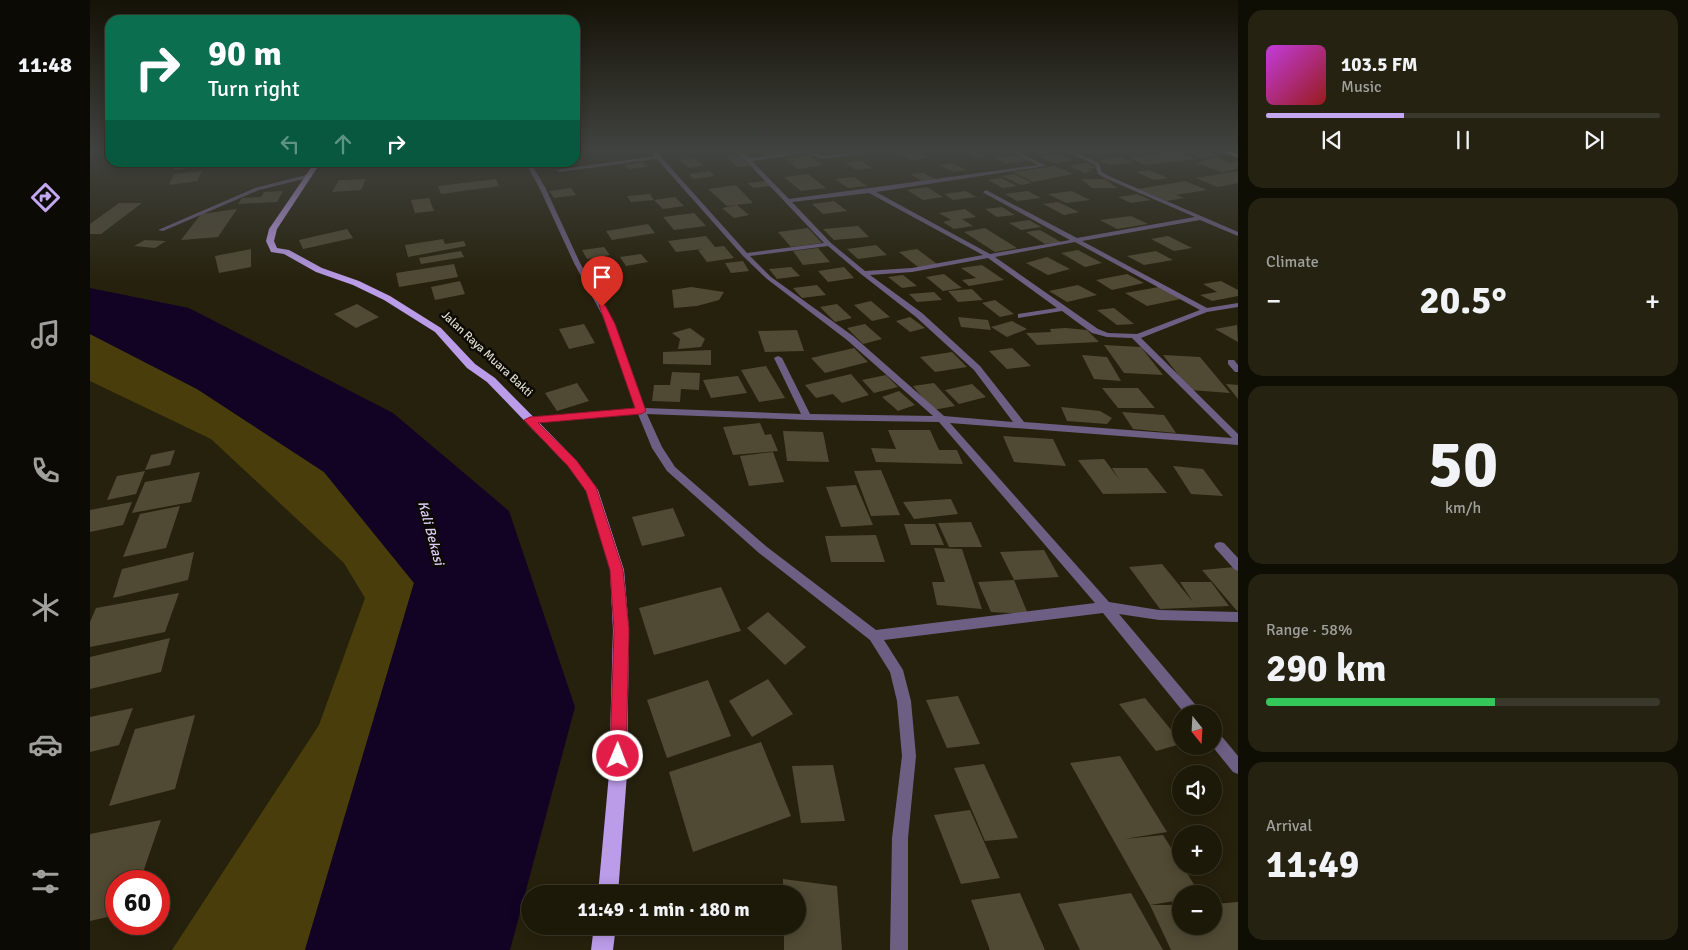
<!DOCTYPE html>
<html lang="en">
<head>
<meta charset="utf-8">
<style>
	:root { --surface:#1c1909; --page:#252212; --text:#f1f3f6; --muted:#a0a09c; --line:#3a382a; --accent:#c4a7f1 }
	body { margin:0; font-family:Signika,sans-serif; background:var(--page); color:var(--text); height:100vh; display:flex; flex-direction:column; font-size:19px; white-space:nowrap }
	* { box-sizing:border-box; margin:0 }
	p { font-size:16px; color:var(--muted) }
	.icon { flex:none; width:28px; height:28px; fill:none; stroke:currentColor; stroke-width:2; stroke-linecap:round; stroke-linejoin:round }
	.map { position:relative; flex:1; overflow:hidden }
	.side { display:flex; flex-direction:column; gap:10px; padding:10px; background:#0f0e05; width:450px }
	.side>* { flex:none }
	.top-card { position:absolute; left:15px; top:15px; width:475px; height:152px; border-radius:15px; box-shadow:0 2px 12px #0003,0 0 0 1px var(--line); background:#0b6e4f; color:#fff; overflow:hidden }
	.needle { width:32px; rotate:162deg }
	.tools { position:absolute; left:1082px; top:705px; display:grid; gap:10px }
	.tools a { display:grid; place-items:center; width:50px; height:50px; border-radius:50%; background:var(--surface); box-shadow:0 2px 12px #0003,0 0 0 1px var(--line); font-size:25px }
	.speed { position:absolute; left:15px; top:870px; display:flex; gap:10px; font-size:25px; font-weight:700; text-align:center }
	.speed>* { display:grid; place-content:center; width:65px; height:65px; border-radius:50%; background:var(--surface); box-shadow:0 2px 12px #0003,0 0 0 1px var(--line); line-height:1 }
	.speed .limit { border:8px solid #d22; background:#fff; color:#111 }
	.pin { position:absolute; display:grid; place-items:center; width:42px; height:42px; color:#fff; margin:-51px -21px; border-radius:50% 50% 50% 0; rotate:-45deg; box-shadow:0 0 5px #0007 }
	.pin .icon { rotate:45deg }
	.me { position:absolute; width:55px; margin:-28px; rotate:1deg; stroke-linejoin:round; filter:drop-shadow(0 0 4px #0008) }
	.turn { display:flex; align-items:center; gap:18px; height:105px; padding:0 20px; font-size:22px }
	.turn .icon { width:65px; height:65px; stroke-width:2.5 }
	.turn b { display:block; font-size:35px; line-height:42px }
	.lanes { display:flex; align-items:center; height:48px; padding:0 20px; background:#0003; justify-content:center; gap:25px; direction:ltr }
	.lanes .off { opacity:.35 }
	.big { font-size:38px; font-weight:700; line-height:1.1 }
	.side .widget { flex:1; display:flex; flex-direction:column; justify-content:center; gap:8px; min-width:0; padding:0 18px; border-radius:15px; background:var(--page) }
	.side .dial { align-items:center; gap:0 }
	.dial b { font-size:65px; line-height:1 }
	.song { display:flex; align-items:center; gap:15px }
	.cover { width:60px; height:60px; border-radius:8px; background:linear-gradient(135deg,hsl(290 70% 55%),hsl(0 70% 35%)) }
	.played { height:5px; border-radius:2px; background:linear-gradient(90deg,var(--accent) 35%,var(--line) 35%) }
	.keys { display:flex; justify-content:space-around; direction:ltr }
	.heat { display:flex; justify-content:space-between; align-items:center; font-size:28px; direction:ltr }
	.charge { height:8px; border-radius:4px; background:linear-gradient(90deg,#34c759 58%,var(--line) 0) }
	.trip { position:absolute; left:431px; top:885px; width:285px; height:50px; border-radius:25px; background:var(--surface); box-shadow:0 2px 12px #0003,0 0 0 1px var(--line); font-weight:700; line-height:50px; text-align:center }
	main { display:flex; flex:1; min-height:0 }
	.tabs { display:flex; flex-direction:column; width:90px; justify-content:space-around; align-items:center; background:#0b0a04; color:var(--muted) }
	.tabs .icon { width:35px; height:35px }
	.tabs .selected { color:var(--accent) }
	.tabs b { font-size:22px; color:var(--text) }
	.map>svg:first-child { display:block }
</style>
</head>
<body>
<main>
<nav class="tabs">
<b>11:48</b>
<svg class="icon selected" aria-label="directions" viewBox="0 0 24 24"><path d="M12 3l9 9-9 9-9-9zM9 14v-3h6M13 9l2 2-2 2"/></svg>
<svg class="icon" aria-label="music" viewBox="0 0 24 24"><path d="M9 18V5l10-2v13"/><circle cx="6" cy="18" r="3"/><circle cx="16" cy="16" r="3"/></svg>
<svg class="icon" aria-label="phone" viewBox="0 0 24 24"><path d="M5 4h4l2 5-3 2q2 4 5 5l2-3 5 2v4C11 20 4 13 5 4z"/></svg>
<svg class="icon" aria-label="climate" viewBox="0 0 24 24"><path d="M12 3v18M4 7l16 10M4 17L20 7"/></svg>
<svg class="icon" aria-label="car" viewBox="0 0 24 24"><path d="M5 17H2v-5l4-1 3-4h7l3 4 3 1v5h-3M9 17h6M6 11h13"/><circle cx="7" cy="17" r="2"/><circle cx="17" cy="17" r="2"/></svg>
<svg class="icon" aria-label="filters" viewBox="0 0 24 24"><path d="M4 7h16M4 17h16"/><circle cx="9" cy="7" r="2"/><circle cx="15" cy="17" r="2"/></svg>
</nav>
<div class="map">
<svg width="1148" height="950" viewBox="0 0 1148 950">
	<rect width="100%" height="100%" fill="#26210c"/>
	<polygon fill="#493e0b" points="0,334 107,389 234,472 324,583 215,950 82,950 229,725 275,598 254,563 121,439 0,381"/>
	<polygon fill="#120224" points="0,288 99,308 303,413 419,511 485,707 420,950 215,950 324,583 234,472 107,389 0,334"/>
	<g fill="#504a34">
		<polygon points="668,150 695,150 699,153 676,156"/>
		<polygon points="824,150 840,157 822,160 805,152"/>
		<polygon points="884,150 898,157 887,158 871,151"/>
		<polygon points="941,150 967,150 971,152 951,155"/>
		<polygon points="994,150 1007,150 1017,154 1008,155"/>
		<polygon points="1110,150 1127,156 1111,158 1094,152"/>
		<polygon points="1084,151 1107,159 1055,165 1039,158"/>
		<polygon points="648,154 660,166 647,167 635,155"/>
		<polygon points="966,154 982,161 964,163 948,156"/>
		<polygon points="719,155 733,165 708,169 694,158"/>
		<polygon points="929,155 940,161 916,164 905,158"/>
		<polygon points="1031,157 1044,162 1021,165 1008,160"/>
		<polygon points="1126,157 1141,163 1148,161 1148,169 1132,172 1106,163"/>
		<polygon points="603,158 614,165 599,168 589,160"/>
		<polygon points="771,161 782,168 766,170 755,162"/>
		<polygon points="87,162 125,162 124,165 83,170"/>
		<polygon points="552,162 557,167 539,169 534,165"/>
		<polygon points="862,163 877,170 864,172 849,165"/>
		<polygon points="996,163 1006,168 998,169 1003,171 994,173 980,166"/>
		<polygon points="965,166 983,174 943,182 923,172"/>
		<polygon points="1059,170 1078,178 1064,180 1046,172"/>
		<polygon points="112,171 107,181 79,185 84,174"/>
		<polygon points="620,171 624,176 603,179 599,174"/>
		<polygon points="1148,171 1148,183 1128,187 1106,178"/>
		<polygon points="833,173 845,179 832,181 820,174"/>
		<polygon points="718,174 736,188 711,191 694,177"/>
		<polygon points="924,174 942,183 931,185 912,176"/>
		<polygon points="764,177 777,186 758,188 745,179"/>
		<polygon points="911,178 927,186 913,188 898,180"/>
		<polygon points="276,179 271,190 242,192 249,180"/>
		<polygon points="406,179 409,186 351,194 348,186"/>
		<polygon points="991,179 1015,179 1027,188 1002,188"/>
		<polygon points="676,181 681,186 663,188 658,183"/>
		<polygon points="1095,181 1117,190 1086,195 1094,198 1077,201 1048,189"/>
		<polygon points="646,185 663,203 637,206 618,189"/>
		<polygon points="837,187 853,197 833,200 817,190"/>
		<polygon points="481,188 486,195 464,198 459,191"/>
		<polygon points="193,191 187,202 148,204 152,198 171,197 174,192"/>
		<polygon points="876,191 886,197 863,200 854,194"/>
		<polygon points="938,191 951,198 927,201 915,194"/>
		<polygon points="982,191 1000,200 976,203 958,194"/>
		<polygon points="560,194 564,200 541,202 537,196"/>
		<polygon points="1047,194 1061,200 1041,203 1028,197"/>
		<polygon points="585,197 594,206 573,209 564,200"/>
		<polygon points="339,198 344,211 325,213 321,200"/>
		<polygon points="744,201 757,211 733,214 722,204"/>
		<polygon points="968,202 989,212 974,215 953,204"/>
		<polygon points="29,203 52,203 11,234 0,234 0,224"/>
		<polygon points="647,205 659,215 644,218 632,208"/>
		<polygon points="912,207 925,215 907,217 895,209"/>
		<polygon points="147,209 128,237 91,240 111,214"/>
		<polygon points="875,209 886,217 872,219 883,226 864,229 853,222 861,220 849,213"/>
		<polygon points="604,213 616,226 584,230 573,217"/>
		<polygon points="1041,216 1058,224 1027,229 1010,220"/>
		<polygon points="939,220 951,227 931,230 919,223"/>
		<polygon points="558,224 565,233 522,240 516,231"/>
		<polygon points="768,226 779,237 744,240 733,229"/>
		<polygon points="718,228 732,243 701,247 688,232"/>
		<polygon points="895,228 927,248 905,252 874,232"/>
		<polygon points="257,229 263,238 213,249 209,240"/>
		<polygon points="950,230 971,242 955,244 936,232"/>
		<polygon points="616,236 625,247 634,246 644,258 617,262 608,250 613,249 586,252 578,241"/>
		<polygon points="1078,236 1102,248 1084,251 1061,239"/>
		<polygon points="353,239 355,244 374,241 376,246 318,257 315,245"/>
		<polygon points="55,240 76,241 65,248 44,246"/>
		<polygon points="786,245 797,255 768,259 757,249"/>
		<polygon points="514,247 520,255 497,259 492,250"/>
		<polygon points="728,248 740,262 713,265 703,251"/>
		<polygon points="161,249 161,267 129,273 125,256"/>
		<polygon points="827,249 847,264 828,267 809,252"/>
		<polygon points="988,250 1012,263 995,267 971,253"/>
		<polygon points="371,251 374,257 331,264 329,258"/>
		<polygon points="1066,251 1083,260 1054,265 1037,256"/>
		<polygon points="551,254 558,262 536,266 530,257"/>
		<polygon points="957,257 980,269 958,275 936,263"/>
		<polygon points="653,261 659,271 641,273 635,263"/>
		<polygon points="364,264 368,277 309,287 306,273"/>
		<polygon points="892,265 914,280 879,286 872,280 886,278 871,268"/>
		<polygon points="701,267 710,276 687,279 679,269"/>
		<polygon points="754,267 764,278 738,282 728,271"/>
		<polygon points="854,274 872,288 853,291 836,277"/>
		<polygon points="1037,274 1054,283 1022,290 1006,280"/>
		<polygon points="813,275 827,286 812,288 798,277"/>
		<polygon points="370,281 375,294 345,300 341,287"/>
		<polygon points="1131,281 1148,290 1148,296 1122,301 1110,295 1127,292 1113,284"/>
		<polygon points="727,285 736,295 712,298 703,288"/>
		<polygon points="988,285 1007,295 977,302 959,291"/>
		<polygon points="601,287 634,292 629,300 607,306 584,308 582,290"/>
		<polygon points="1069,287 1091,299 1057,306 1035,293"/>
		<polygon points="882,289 893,300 868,302 858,291"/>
		<polygon points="844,292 852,300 827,302 819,294"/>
		<polygon points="905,300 924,314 910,317 892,303"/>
		<polygon points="781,301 800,317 782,321 764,305"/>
		<polygon points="267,304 289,317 266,328 244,314"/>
		<polygon points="747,304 762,318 745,322 730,307"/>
		<polygon points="1024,308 1044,324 1027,325 1007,310"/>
		<polygon points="820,317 835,328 820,332 806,321"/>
		<polygon points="868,317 898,320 901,330 871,327"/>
		<polygon points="922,321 937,329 917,337 901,327"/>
		<polygon points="494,324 505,343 479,349 469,329"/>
		<polygon points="775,324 792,339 773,344 757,328"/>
		<polygon points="1147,325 1148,342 1125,329"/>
		<polygon points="600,328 615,339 611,347 588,349 590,339 582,333"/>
		<polygon points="976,328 997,330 1009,342 947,345 936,333 961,332 960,329"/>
		<polygon points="707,330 714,351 675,352 668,331"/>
		<polygon points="1014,345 1051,347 1073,375 1034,373"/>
		<polygon points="764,348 778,362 735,373 721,358"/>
		<polygon points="922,348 941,366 917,369 899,351"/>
		<polygon points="621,350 621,365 573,364 573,352"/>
		<polygon points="862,352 877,367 845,372 830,357"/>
		<polygon points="992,355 1017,357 1031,381 1004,379"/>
		<polygon points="1073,355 1110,357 1140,393 1100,390"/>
		<polygon points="676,366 695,398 669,402 651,370"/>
		<polygon points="582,372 610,373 609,390 591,389 590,402 562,401 564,385 580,385"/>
		<polygon points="761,374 779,395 752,403 743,394 726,398 715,385"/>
		<polygon points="796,375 808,387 784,393 772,380"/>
		<polygon points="648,376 657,393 621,398 613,380"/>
		<polygon points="487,383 499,401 467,411 455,393"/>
		<polygon points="844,383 865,406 843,410 823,386"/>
		<polygon points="882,384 896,397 869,404 855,390"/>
		<polygon points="1136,384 1148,385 1148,399"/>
		<polygon points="1012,388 1048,388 1065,408 1028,408"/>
		<polygon points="809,391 825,405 808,411 792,397"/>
		<polygon points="971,407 1010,411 1022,418 1017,424 977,421"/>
		<polygon points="1032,412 1074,415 1086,433 1043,429"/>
		<polygon points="670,423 675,435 681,434 688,451 643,455 633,427"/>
		<polygon points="798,430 840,430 849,450 867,450 873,464 786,462 781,448 806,449"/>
		<polygon points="693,431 733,432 739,462 697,461"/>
		<polygon points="913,436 963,439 976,466 924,462"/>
		<polygon points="85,450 80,465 55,470 61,455"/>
		<polygon points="683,452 694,482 659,486 650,456"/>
		<polygon points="1014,459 1029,479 1022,468 1057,468 1077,493 1013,494 988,460"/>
		<polygon points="1083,466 1113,469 1133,496 1101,494"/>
		<polygon points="791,470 810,515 781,516 764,471"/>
		<polygon points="55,471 46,494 17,500 27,476"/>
		<polygon points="110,472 101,502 42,513 55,482"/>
		<polygon points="766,485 783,525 751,527 736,487"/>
		<polygon points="861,499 868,514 824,519 813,502"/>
		<polygon points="42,502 33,525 0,532 0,510"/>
		<polygon points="90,506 76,548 33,557 50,514"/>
		<polygon points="583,508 595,536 552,546 542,517"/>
		<polygon points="881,522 892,547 859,547 848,523"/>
		<polygon points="814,524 845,524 854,545 821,545"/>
		<polygon points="786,535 795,562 741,562 735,536"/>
		<polygon points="844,548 872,549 892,609 847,605 842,582 855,582"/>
		<polygon points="954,550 969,577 924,580 910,552"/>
		<polygon points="104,552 98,580 23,598 32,569"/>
		<polygon points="1072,564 1103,602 1090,582 1121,582 1139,606 1070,609 1039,567"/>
		<polygon points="1145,567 1148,571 1148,612 1112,570"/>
		<polygon points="924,580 938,614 901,612 888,582"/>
		<polygon points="631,587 651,631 564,655 549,608"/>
		<polygon points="89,593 75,632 0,647 0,622 6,608"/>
		<polygon points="678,612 716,647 695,665 657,628"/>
		<polygon points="80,638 71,672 0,689 0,657"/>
		<polygon points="678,679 703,714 662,737 639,701"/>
		<polygon points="618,680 641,736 577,758 557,700"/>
		<polygon points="868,696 890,744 857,748 836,700"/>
		<polygon points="1055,698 1091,742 1091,744 1066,751 1029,704"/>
		<polygon points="43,708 29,745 0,752 0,717"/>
		<polygon points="105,715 85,789 19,806 45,729"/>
		<polygon points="671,742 701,816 603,852 579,772"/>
		<polygon points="1030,756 1077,832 1034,839 1073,835 1110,894 1091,894 1091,900 1060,905 1091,905 1091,926 1124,926 1124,904 1148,902 1148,950 1081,950 1060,905 980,763"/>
		<polygon points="894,764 928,838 895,841 864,768"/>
		<polygon points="743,765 755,821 711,823 702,766"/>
		<polygon points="880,810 910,878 871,884 844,815"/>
		<polygon points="71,820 50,881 26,881 26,915 0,921 0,834"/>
		<polygon points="693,879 747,886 752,950 694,950 694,926 708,926 708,894 693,894"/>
		<polygon points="930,893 955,950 900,950 881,900"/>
		<polygon points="1041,893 1073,950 990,950 968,904"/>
	</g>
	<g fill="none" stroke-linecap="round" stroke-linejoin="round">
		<g fill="#6d5f84" fill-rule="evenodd">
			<path d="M560,150h5l7,6v2l85,95 77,-10 -78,-82 -12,-11h5l10,8 56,-7 19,5 48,-6h13l-61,9 -19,-6 -53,8 37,38 249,-34 -29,-15h6l31,16 -170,26 114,62 80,-14 -86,-47 -1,-1 3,-2 91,48 118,-21 -88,-38 -9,-5 -3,-9 -31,-15h6l29,13 3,9 9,5 127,55v4l-38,-16 -118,21 125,67 31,-5v4l-31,5 -66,26 97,96v11l-288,-22 159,179 50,8 79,2v10l-79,-2 -40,-6 80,95 2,5h-16l-82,-101 -219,27 19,30 8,31 5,55 -8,82v112h-18l2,-112 10,-82 -5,-55 -7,-29 -20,-32 -111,-87 -92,-82 -15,-23 -14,-34 -108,9 -5,-3 5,-3 106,-8 -29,-85 -33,-61 -35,-76 -14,-25h5l15,25 35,76 35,61 30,84 156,6 -27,-56 4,-2 4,2 28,56 123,2 -86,-76 -80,-61 -24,-23 -86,-97 -98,13 -3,-2 99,-14zM779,193l114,62 -71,13 -47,3 -34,-28 -39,-41zM985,242l125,68 -63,24 -29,-1 -10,-4 -103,-72zM738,246l33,28 55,43 58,53 39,52 -69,-6 -91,-80 -82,-59 -21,-21zM898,258l69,50 -39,6v4l44,-7 30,22 15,4 25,1 100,100 -208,-16 -44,-56 -58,-53 -52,-38 42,-3zM557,414l160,6 132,2 156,181 -219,27 -109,-83 -92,-80 -13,-20z"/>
			<polygon points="220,174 222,175 222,177 169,190 73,231 68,230 165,188"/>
			<polygon points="1138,360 1144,360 1148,365 1148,372 1145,372 1138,364"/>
			<polygon points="1130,542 1134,543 1148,558 1148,571 1144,569 1126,549 1124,546 1126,543"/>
			<polygon points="1124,731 1129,733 1148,756 1148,774 1143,772 1122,746 1124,746"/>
		</g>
		<g fill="#bb9ce9" fill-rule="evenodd">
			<polygon points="1128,150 1137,150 1148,154 1148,158"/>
			<polygon points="225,162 231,162 187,229 184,241 187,248 199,250 232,268 269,281 300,296 351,328 385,364 405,378 486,460 508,490 534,570 539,630 537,774 528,894 508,894 519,774 523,630 520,570 496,491 478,466 397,382 377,368 345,332 294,300 263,285 226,272 194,254 181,252 176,241 179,229"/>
			<polygon points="504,926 526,926 523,950 501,950"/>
		</g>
	</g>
	<linearGradient id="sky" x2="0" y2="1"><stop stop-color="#151207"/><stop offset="0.53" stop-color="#414340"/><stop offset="1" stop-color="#414340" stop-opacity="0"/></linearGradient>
	<rect width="1148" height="283" fill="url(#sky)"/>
	<polygon fill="#e11d48" stroke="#92132f" points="509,305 515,305 525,324 556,411 551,414 448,423 486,460 506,487 533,570 539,630 536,756 534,762 528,764 522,762 520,756 524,630 520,570 496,491 478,466 434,420 440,417 545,408"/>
	<g text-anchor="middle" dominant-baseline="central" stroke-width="5" stroke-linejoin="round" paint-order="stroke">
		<g font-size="12" fill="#dfdccf" stroke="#0d0a04">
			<text transform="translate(397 354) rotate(43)">Jalan Raya Muara Bakti</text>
		</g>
		<g font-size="14" font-style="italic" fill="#ddcef9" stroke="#0d0a04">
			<text transform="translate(341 533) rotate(75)">Kali Bekasi</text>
		</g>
	</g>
</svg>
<div class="tools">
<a><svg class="needle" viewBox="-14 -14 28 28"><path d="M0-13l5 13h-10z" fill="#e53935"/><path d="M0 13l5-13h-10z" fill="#a0a09c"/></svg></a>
<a><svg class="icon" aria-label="sound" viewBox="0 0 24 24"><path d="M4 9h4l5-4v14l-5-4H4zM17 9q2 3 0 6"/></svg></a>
<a>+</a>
<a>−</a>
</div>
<div class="speed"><div class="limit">60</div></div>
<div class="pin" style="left:512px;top:307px;background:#d93025"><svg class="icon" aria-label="arrive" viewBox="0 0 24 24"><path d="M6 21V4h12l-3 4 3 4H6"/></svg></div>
<svg class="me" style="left:528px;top:756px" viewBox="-20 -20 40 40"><circle r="17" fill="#e11d48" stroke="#fff" stroke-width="3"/><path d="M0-11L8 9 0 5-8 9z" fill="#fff"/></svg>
<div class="trip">11:49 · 1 min · 180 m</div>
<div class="top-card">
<div class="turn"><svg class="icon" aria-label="right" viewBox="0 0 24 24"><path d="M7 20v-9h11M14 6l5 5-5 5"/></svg><div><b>90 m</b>Turn right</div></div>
<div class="lanes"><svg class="icon off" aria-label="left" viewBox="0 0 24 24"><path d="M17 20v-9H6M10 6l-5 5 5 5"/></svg><svg class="icon off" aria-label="ahead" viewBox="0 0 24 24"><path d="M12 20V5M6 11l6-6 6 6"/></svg><svg class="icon" aria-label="right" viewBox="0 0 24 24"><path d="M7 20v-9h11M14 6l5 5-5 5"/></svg></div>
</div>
</div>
<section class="side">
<div class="widget">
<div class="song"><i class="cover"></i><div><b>103.5 FM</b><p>Music</p></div></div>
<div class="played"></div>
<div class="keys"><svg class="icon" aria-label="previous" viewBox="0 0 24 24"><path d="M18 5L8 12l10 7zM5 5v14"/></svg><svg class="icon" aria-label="pause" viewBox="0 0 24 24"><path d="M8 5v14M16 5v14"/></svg><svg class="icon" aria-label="next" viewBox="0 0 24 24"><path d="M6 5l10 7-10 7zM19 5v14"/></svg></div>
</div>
<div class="widget"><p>Climate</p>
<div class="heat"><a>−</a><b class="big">20.5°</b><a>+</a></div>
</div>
<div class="widget dial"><b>50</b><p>km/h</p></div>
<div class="widget"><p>Range · 58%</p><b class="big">290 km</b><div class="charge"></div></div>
<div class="widget"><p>Arrival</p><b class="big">11:49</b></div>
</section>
</main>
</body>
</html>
